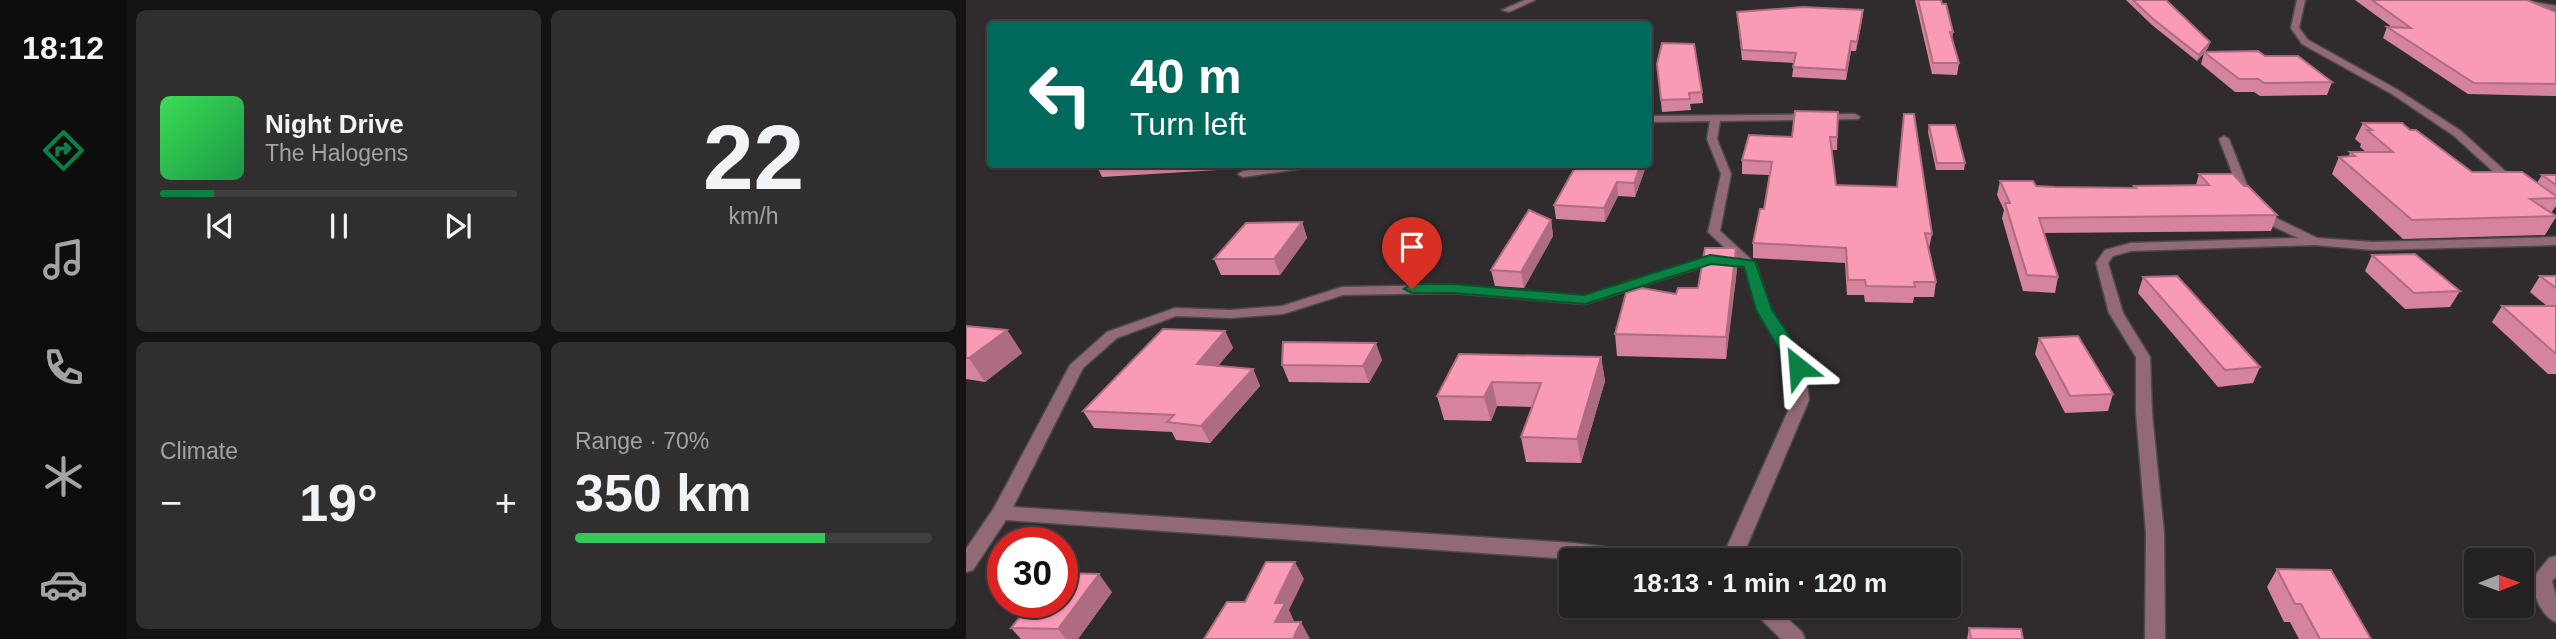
<!DOCTYPE html>
<html lang="en">
<head>
<meta charset="utf-8">
<style>
	:root { --surface:#242122; --page:#302e2f; --text:#f1f3f6; --muted:#a3a3a5; --line:#413e40; --accent:#0b8043 }
	body { margin:0; font-family:Arial,sans-serif; background:var(--page); color:var(--text); height:100vh; display:flex; flex-direction:column; font-size:26px; white-space:nowrap }
	* { box-sizing:border-box; margin:0 }
	p { font-size:23px; color:var(--muted) }
	.icon { flex:none; width:38px; height:38px; fill:none; stroke:currentColor; stroke-width:2; stroke-linecap:round; stroke-linejoin:round }
	.map { position:relative; flex:1; overflow:hidden }
	.drawer { display:flex; flex-direction:column; gap:10px; padding:10px; background:#141213; width:840px }
	.drawer>* { flex:none }
	.guide { position:absolute; left:21px; top:21px; width:665px; height:147px; border-radius:7px; box-shadow:0 2px 5px #0004,0 0 0 2px var(--line); background:#00695c; color:#fff; overflow:hidden }
	.needle { width:46px; rotate:89deg }
	.fabs { position:absolute; left:1498px; top:548px; display:grid; gap:14px }
	.fabs a { display:grid; place-items:center; width:70px; height:70px; border-radius:7px; background:var(--surface); box-shadow:0 2px 5px #0004,0 0 0 2px var(--line); font-size:35px }
	.speed { position:absolute; left:21px; top:527px; display:flex; gap:14px; font-size:35px; font-weight:700; text-align:center }
	.speed>* { display:grid; place-content:center; width:91px; height:91px; border-radius:50%; background:var(--surface); box-shadow:0 2px 5px #0004,0 0 0 2px var(--line); line-height:1 }
	.speed .limit { border:10px solid #d22; background:#fff; color:#111 }
	.pin { position:absolute; display:grid; place-items:center; width:60px; height:60px; color:#fff; margin:-72px -30px; border-radius:50% 50% 50% 0; rotate:-45deg; box-shadow:0 0 7px #0007 }
	.pin .icon { rotate:45deg }
	.me { position:absolute; width:77px; margin:-38px; rotate:332deg; stroke-linejoin:round; filter:drop-shadow(0 0 5px #0008) }
	.turn { display:flex; align-items:center; gap:24px; height:147px; padding:0 28px; font-size:32px }
	.turn .icon { width:91px; height:91px; stroke-width:2.5 }
	.turn b { display:block; font-size:49px; line-height:60px }
	.big { font-size:52px; font-weight:700; line-height:1.1 }
	.drawer .tile { flex:1; display:flex; flex-direction:column; justify-content:center; gap:10px; min-width:0; padding:0 24px; border-radius:10px; background:var(--page) }
	.drawer .dial { align-items:center; gap:0 }
	.dial b { font-size:91px; line-height:1 }
	.song { display:flex; align-items:center; gap:21px }
	.cover { width:84px; height:84px; border-radius:10px; background:linear-gradient(135deg,hsl(130 70% 55%),hsl(140 70% 35%)) }
	.played { height:7px; border-radius:4px; background:linear-gradient(90deg,var(--accent) 15%,var(--line) 15%) }
	.keys { display:flex; justify-content:space-around; direction:ltr }
	.heat { display:flex; justify-content:space-between; align-items:center; font-size:38px; direction:ltr }
	.charge { height:10px; border-radius:5px; background:linear-gradient(90deg,#34c759 70%,var(--line) 0) }
	.drawer .tiles { flex:1; display:grid; gap:10px; grid-template-columns:repeat(2,1fr) }
	.trip { position:absolute; left:593px; top:548px; width:402px; height:70px; border-radius:7px; background:var(--surface); box-shadow:0 2px 5px #0004,0 0 0 2px var(--line); font-weight:700; line-height:70px; text-align:center }
	main { display:flex; flex:1; min-height:0 }
	.dock { display:flex; flex-direction:column; width:126px; justify-content:space-around; align-items:center; background:#0e0d0e; color:var(--muted) }
	.dock .icon { width:49px; height:49px }
	.dock .active { color:var(--accent) }
	.dock b { font-size:32px; color:var(--text) }
	.map>svg:first-child { display:block }
</style>
</head>
<body>
<main>
<nav class="dock">
<b>18:12</b>
<svg class="icon active" aria-label="directions" viewBox="0 0 24 24"><path d="M12 3l9 9-9 9-9-9zM9 14v-3h6M13 9l2 2-2 2"/></svg>
<svg class="icon" aria-label="music" viewBox="0 0 24 24"><path d="M9 18V5l10-2v13"/><circle cx="6" cy="18" r="3"/><circle cx="16" cy="16" r="3"/></svg>
<svg class="icon" aria-label="phone" viewBox="0 0 24 24"><path d="M5 4h4l2 5-3 2q2 4 5 5l2-3 5 2v4C11 20 4 13 5 4z"/></svg>
<svg class="icon" aria-label="climate" viewBox="0 0 24 24"><path d="M12 3v18M4 7l16 10M4 17L20 7"/></svg>
<svg class="icon" aria-label="car" viewBox="0 0 24 24"><path d="M5 17H2v-5l4-1 3-4h7l3 4 3 1v5h-3M9 17h6M6 11h13"/><circle cx="7" cy="17" r="2"/><circle cx="17" cy="17" r="2"/></svg>
</nav>
<section class="drawer">
<div class="tiles">
<div class="tile">
<div class="song"><i class="cover"></i><div><b>Night Drive</b><p>The Halogens</p></div></div>
<div class="played"></div>
<div class="keys"><svg class="icon" aria-label="previous" viewBox="0 0 24 24"><path d="M18 5L8 12l10 7zM5 5v14"/></svg><svg class="icon" aria-label="pause" viewBox="0 0 24 24"><path d="M8 5v14M16 5v14"/></svg><svg class="icon" aria-label="next" viewBox="0 0 24 24"><path d="M6 5l10 7-10 7zM19 5v14"/></svg></div>
</div>
<div class="tile dial"><b>22</b><p>km/h</p></div>
<div class="tile"><p>Climate</p>
<div class="heat"><a>−</a><b class="big">19°</b><a>+</a></div>
</div>
<div class="tile"><p>Range · 70%</p><b class="big">350 km</b><div class="charge"></div></div>
</div>
</section>
<div class="map">
<svg width="1590" height="639" viewBox="0 0 1590 639">
	<rect width="100%" height="100%" fill="#302c2d"/>
	<g fill="none" stroke-linecap="round" stroke-linejoin="round">
		<g stroke="#4e4a4b" stroke-width="3">
			<g id="minor">
				<polygon points="559,0 569,0 543,12 536,10"/>
				<polygon points="1331,0 1339,0 1333,28 1342,40 1432,90 1495,131 1550,181 1550,185 1542,185 1487,135 1426,94 1336,44 1325,28"/>
				<polygon points="1540,0 1557,0 1590,6 1590,10"/>
				<polygon points="889,114 894,117 892,119 754,121 751,139 765,174 754,231 790,264 805,310 828,344 839,367 843,400 775,560 755,560 827,400 825,367 814,344 791,310 779,267 745,264 619,304 487,293 377,295 317,314 264,318 210,316 151,338 117,368 47,507 607,543 679,552 686,554 689,560 618,560 40,520 7,570 0,572 0,549 28,508 104,365 141,332 209,308 264,310 316,306 376,287 487,285 618,296 744,256 771,259 742,232 755,174 741,139 744,121 682,122 682,116"/>
				<polygon points="1258,136 1263,139 1283,190 1308,217 1351,238 1407,242 1590,237 1590,245 1407,250 1348,245 1165,251 1147,256 1142,263 1157,313 1184,357 1186,413 1198,533 1199,639 1179,639 1180,533 1170,413 1170,357 1143,313 1130,263 1139,250 1165,243 1332,238 1300,223 1274,193 1253,139"/>
				<polygon points="321,164 352,164 347,167 277,177 272,174 277,171"/>
				<path d="M1590,556v21l-4,4 4,15v26c-15,-6 -23,-28 -24,-43l17,-21z"/>
				<polygon points="785,606 808,606 836,632 839,639 815,639 788,612"/>
			</g>
		</g>
		<use href="#minor" fill="#926a75" fill-rule="evenodd"/>
	</g>
	<g fill="#d6849d">
		<polygon points="949,0 975,0 987,32 986,40 993,63 991,75 966,74"/>
		<polygon points="1160,0 1200,0 1244,42 1242,48 1239,52 1299,56 1366,82 1361,95 1294,96 1288,92 1269,92 1235,64 1238,53 1231,61 1186,25"/>
		<polygon points="1389,0 1561,0 1590,12 1590,96 1502,94 1417,38 1421,27 1426,27"/>
		<polygon points="771,12 896,19 890,51 885,51 880,80 826,77 828,63 776,60"/>
		<polygon points="691,64 736,92 737,103 724,104 725,110 696,112"/>
		<polygon points="872,112 871,150 866,150 870,185 966,234 963,248 970,282 968,297 948,297 947,303 899,302 898,295 881,295 879,263 787,258 787,243 798,209 803,175 776,174 776,160 826,137"/>
		<polygon points="1397,123 1444,130 1506,172 1571,183 1576,175 1590,175 1590,206 1585,213 1590,217 1579,235 1437,239 1366,174 1373,157 1383,156 1384,152 1400,152 1394,147 1395,144 1389,139"/>
		<polygon points="963,125 999,163 998,170 970,170 962,132"/>
		<polygon points="130,164 272,164 269,169 136,177"/>
		<polygon points="679,169 669,197 652,196 639,222 590,219 588,205"/>
		<polygon points="1233,174 1278,186 1311,215 1305,231 1078,233 1092,277 1089,293 1057,291 1036,218 1038,210 1031,195 1034,181 1070,186 1089,187 1168,188 1168,186 1230,185"/>
		<polygon points="585,220 587,236 558,288 529,286 525,270"/>
		<polygon points="336,222 341,238 314,275 255,275 248,259"/>
		<polygon points="770,248 771,269 760,359 651,356 649,334 710,294 732,288"/>
		<polygon points="1406,255 1494,291 1484,307 1439,309 1399,271"/>
		<polygon points="1574,276 1590,276 1590,374 1582,374 1526,322 1536,306 1581,306 1564,292"/>
		<polygon points="1177,277 1294,367 1287,383 1252,387 1172,293"/>
		<polygon points="0,326 41,330 56,353 19,382 0,379"/>
		<polygon points="259,331 267,348 252,366 287,369 294,386 244,443 210,440 206,432 128,428 117,411"/>
		<polygon points="1073,338 1147,394 1142,411 1099,413 1069,354"/>
		<polygon points="493,354 635,357 639,381 615,463 560,462 555,437 566,407 531,406 525,421 478,420 471,396"/>
		<polygon points="416,360 403,383 323,382 316,365"/>
		<polygon points="1311,569 1405,639 1333,639 1324,622 1318,622 1301,587"/>
		<polygon points="146,592 112,639 55,639 45,628"/>
		<polygon points="1003,628 1057,639 1001,639"/>
	</g>
	<g fill="#ae6c80">
		<polygon points="897,10 896,19 890,51 891,42"/>
		<polygon points="885,41 885,51 880,80 880,70"/>
		<polygon points="1244,42 1242,48 1231,61 1233,55"/>
		<polygon points="675,164 679,164 679,169 669,197 668,183"/>
		<polygon points="651,182 652,196 639,222 638,208"/>
		<polygon points="585,220 587,236 558,288 555,272"/>
		<polygon points="336,222 341,238 314,275 308,259"/>
		<polygon points="770,248 771,269 760,359 760,337"/>
		<polygon points="41,330 56,353 19,382 3,358"/>
		<polygon points="259,331 267,348 239,381 231,364"/>
		<polygon points="410,343 416,360 403,383 397,366"/>
		<polygon points="635,357 639,381 615,463 611,439"/>
		<polygon points="287,369 294,386 244,443 235,426"/>
		<polygon points="526,382 531,406 525,421 518,397"/>
		<polygon points="329,562 338,579 323,610 328,621 319,639 309,622 309,603"/>
		<polygon points="133,574 146,592 112,639 100,639 92,629"/>
		<polygon points="335,622 344,639 327,639"/>
	</g>
	<g fill="#f99ab7" stroke="#ae6c80" stroke-width="2">
		<polygon points="952,0 975,0 976,4 980,4 987,32 984,32 993,63 967,63"/>
		<polygon points="1167,0 1200,0 1244,42 1233,55 1187,19"/>
		<polygon points="1406,0 1561,0 1590,12 1590,84 1508,83 1421,27 1445,28"/>
		<polygon points="837,7 897,10 891,42 885,41 880,70 827,67 830,53 776,50 771,12"/>
		<polygon points="696,43 728,44 736,92 723,93 724,99 695,100 691,64"/>
		<polygon points="1292,51 1299,56 1332,56 1366,82 1298,83 1292,79 1273,79 1238,52"/>
		<polygon points="829,111 872,112 871,137 864,137 870,185 931,187 938,114 948,114 966,234 959,233 970,282 948,282 949,287 900,286 899,280 882,280 880,248 787,243 794,209 798,209 806,162 776,160 783,135 826,137"/>
		<polygon points="1397,123 1436,123 1444,130 1450,130 1506,172 1556,172 1590,196 1590,198 1564,199 1590,216 1446,220 1373,157 1389,156 1384,152 1427,152 1401,130 1406,130"/>
		<polygon points="963,125 989,125 999,163 971,163"/>
		<polygon points="611,164 675,164 668,183 651,182 638,208 588,205"/>
		<polygon points="1233,174 1267,174 1278,186 1282,186 1311,215 1073,218 1092,277 1061,275 1039,203 1044,203 1034,181 1067,181 1070,186 1089,187 1170,188 1168,186 1243,185"/>
		<polygon points="1576,175 1590,175 1590,185"/>
		<polygon points="563,210 585,220 555,272 525,270"/>
		<polygon points="336,222 308,259 248,259 280,223"/>
		<polygon points="739,248 770,248 760,337 649,334 660,293 676,288 710,294 712,288 732,288"/>
		<polygon points="1449,254 1494,291 1448,293 1406,255"/>
		<polygon points="1211,276 1294,367 1259,370 1177,277"/>
		<polygon points="1574,276 1590,276 1590,288"/>
		<polygon points="1536,306 1590,306 1590,354"/>
		<polygon points="0,326 41,330 3,358 0,358"/>
		<polygon points="197,329 259,331 231,364 287,369 235,426 201,422 208,415 117,411"/>
		<polygon points="1112,336 1147,394 1104,396 1073,338"/>
		<polygon points="317,342 410,343 397,366 316,365"/>
		<polygon points="493,354 635,357 611,439 555,437 575,383 526,382 518,397 471,396"/>
		<polygon points="300,562 329,562 309,603 319,603 309,622 335,622 327,639 238,639 261,602 279,602"/>
		<polygon points="1311,569 1365,570 1405,639 1354,639 1335,604 1329,604"/>
		<polygon points="96,573 133,574 92,629 45,628 66,602 96,602"/>
		<polygon points="1003,628 1055,629 1057,639 1005,639"/>
	</g>
	<polygon fill="#0b8043" stroke="#07532c" stroke-width="2" points="744,255 789,261 806,310 829,344 841,367 838,371 832,373 826,371 790,310 778,267 745,264 619,304 487,293 446,293 438,289 446,284 487,284 618,295"/>
</svg>
<div class="fabs">
<a><svg class="needle" viewBox="-14 -14 28 28"><path d="M0-13l5 13h-10z" fill="#e53935"/><path d="M0 13l5-13h-10z" fill="#a3a3a5"/></svg></a>
</div>
<div class="speed"><div class="limit">30</div></div>
<div class="pin" style="left:446px;top:289px;background:#d93025"><svg class="icon" aria-label="arrive" viewBox="0 0 24 24"><path d="M6 21V4h12l-3 4 3 4H6"/></svg></div>
<svg class="me" style="left:832px;top:367px" viewBox="-20 -20 40 40"><path d="M0-17L14 15 0 8-14 15z" fill="#0b8043" stroke="#fff" stroke-width="4"/></svg>
<div class="trip">18:13 · 1 min · 120 m</div>
<div class="guide">
<div class="turn"><svg class="icon" aria-label="left" viewBox="0 0 24 24"><path d="M17 20v-9H6M10 6l-5 5 5 5"/></svg><div><b>40 m</b>Turn left</div></div>
</div>
</div>
</main>
</body>
</html>
